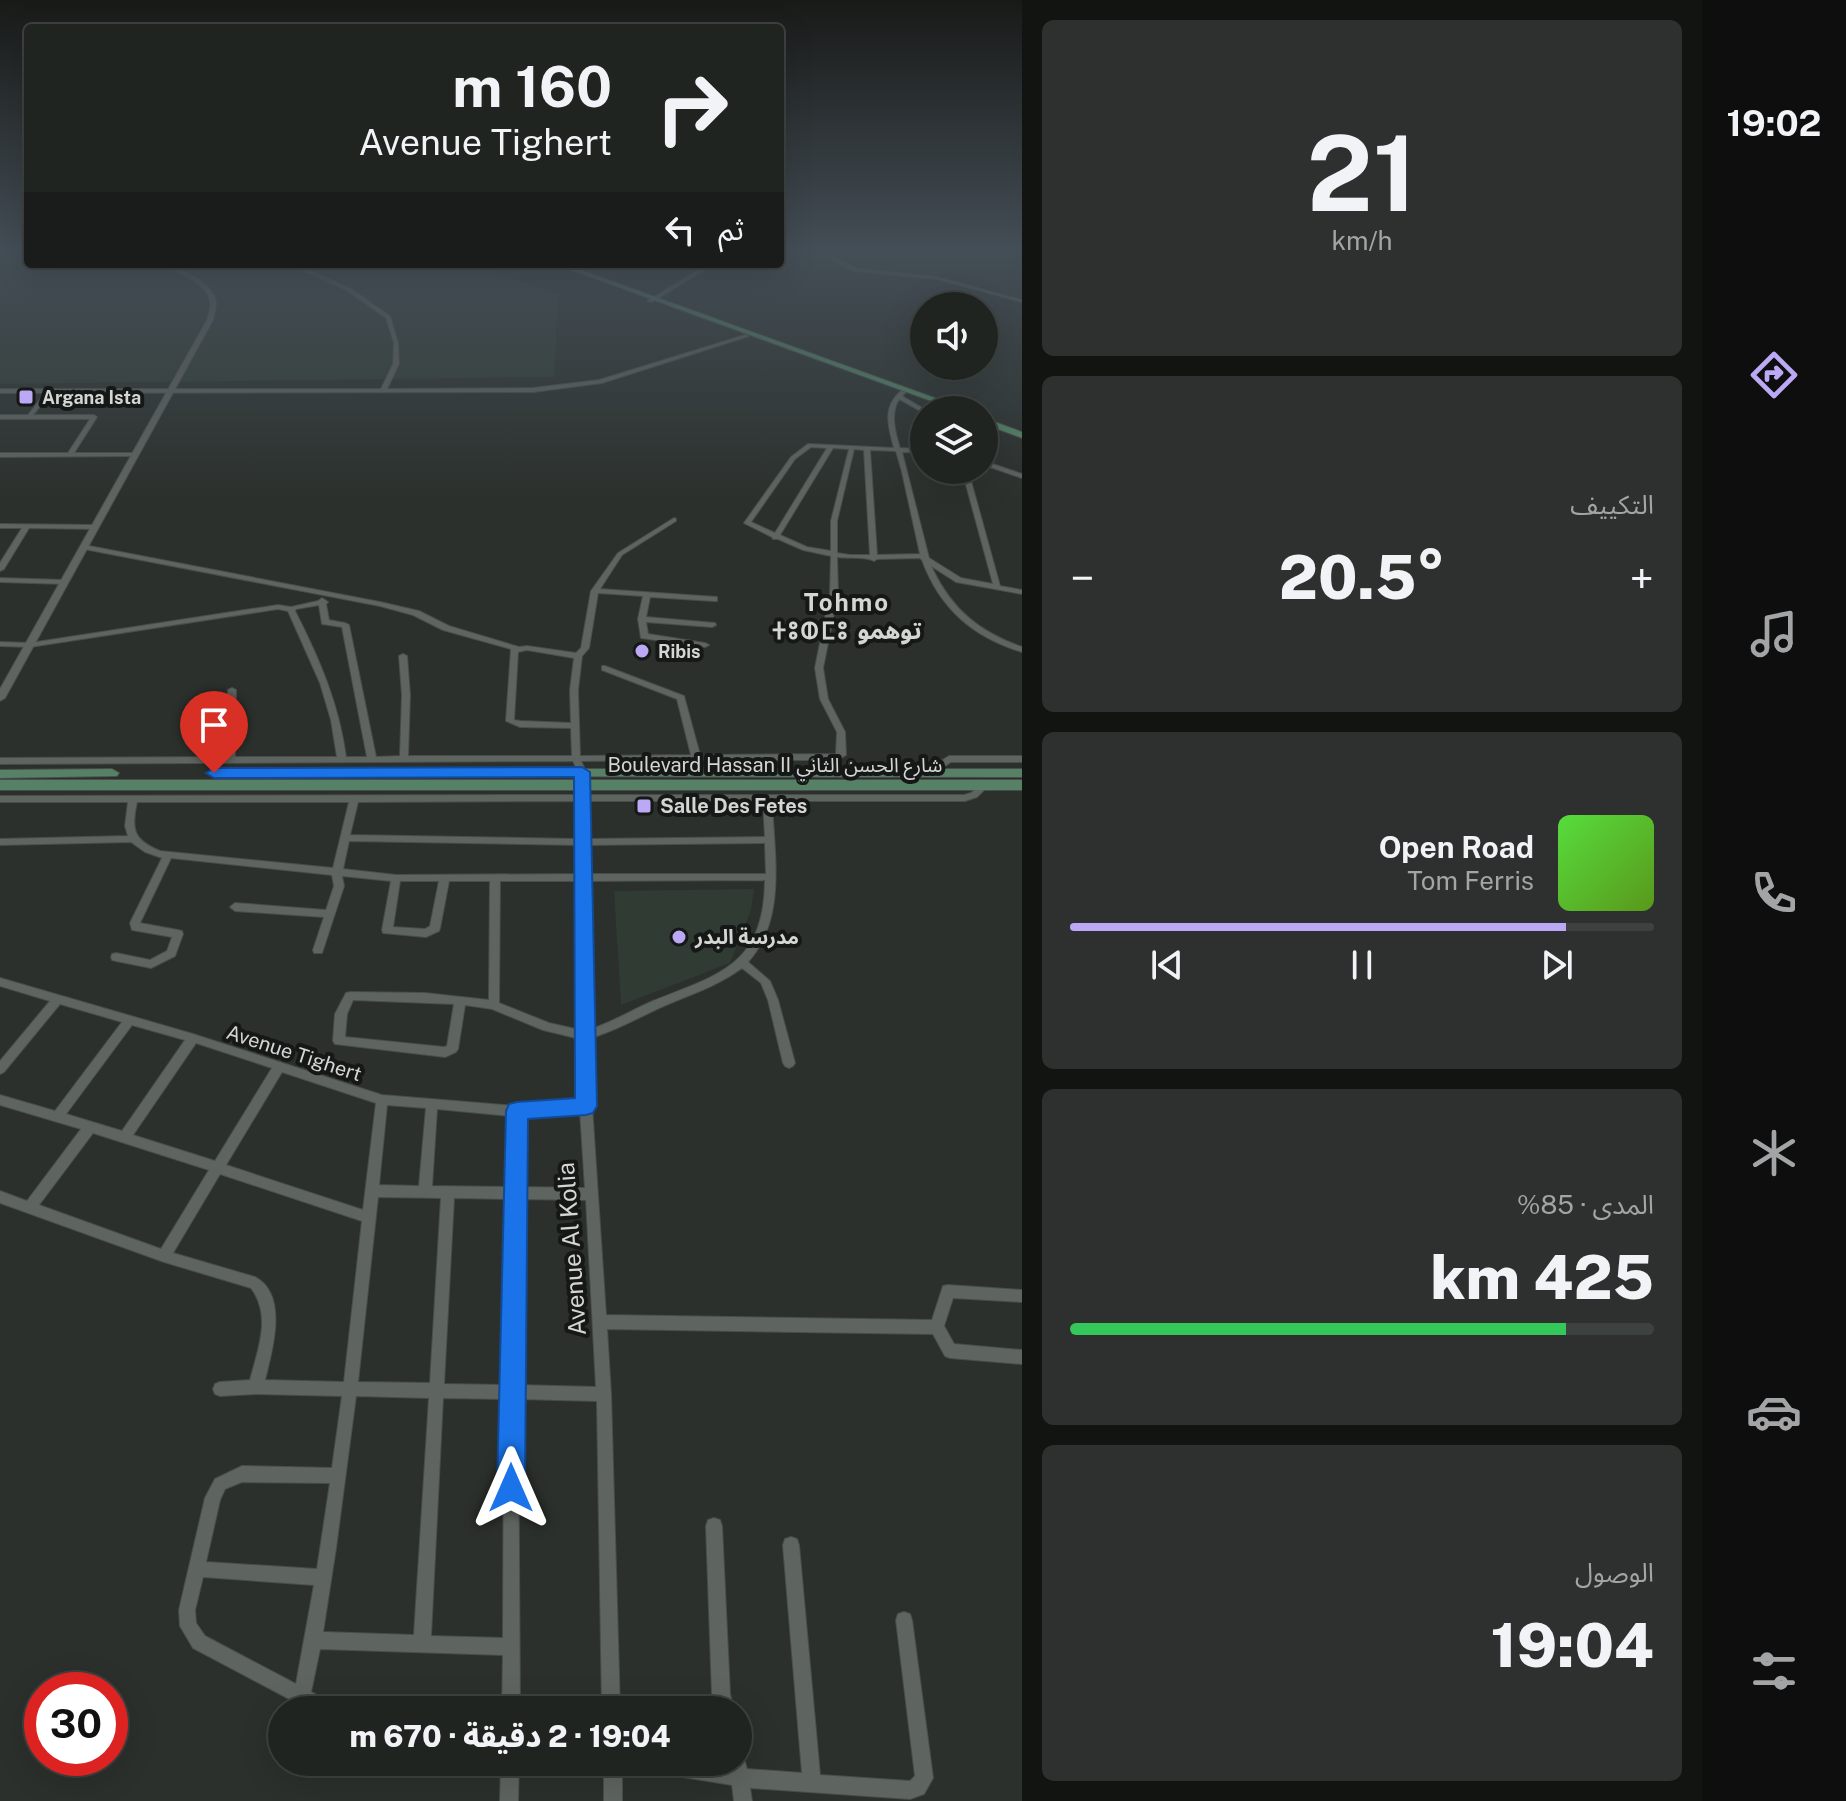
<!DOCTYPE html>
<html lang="ar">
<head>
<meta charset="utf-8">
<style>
	:root { --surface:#202421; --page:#2d302e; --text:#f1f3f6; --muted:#a2a4a5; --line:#3d413f; --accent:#bca9f5 }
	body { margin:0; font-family:"Public Sans","Noto Sans Arabic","Noto Sans Tifinagh",sans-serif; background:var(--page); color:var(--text); direction:rtl; height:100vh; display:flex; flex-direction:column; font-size:30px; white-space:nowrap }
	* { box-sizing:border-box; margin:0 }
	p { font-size:26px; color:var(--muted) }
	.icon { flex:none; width:44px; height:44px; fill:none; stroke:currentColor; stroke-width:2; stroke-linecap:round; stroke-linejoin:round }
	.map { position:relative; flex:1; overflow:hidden; direction:ltr }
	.details { display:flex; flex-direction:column; gap:20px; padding:20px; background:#121412; width:680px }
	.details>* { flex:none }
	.banner { position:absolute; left:24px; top:24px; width:760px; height:244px; border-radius:8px; box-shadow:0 8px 32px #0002,0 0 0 2px var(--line); direction:rtl; background:#202421; color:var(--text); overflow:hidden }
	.fabs { position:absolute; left:910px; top:292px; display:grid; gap:16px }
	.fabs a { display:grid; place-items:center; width:88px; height:88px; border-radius:50%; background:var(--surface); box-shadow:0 8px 32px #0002,0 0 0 2px var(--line); font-size:40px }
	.speed { position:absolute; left:24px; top:1672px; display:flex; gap:16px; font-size:40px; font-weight:700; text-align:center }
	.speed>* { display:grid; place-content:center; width:104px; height:104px; border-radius:50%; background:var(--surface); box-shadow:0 8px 32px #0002,0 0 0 2px var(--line); line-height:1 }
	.speed .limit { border:12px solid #d22; background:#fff; color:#111 }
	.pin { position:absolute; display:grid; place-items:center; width:68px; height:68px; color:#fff; margin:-82px -34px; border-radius:50% 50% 50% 0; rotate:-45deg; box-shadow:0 0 8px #0007 }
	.pin .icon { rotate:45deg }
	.me { position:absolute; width:88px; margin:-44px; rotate:0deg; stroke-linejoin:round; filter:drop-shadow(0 0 6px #0008) }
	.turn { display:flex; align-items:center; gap:28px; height:168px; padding:0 40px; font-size:36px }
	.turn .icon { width:104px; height:104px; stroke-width:2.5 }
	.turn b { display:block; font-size:56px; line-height:68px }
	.then { display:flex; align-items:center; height:76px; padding:0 40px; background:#0003; gap:16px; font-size:30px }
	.big { font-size:60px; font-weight:800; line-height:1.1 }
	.details .card { flex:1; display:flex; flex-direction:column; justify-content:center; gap:12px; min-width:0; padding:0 28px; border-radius:12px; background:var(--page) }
	.details .dial { align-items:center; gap:0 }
	.dial b { font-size:104px; line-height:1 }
	.song { display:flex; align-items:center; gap:24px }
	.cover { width:96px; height:96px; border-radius:12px; background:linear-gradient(135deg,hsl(110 70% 55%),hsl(90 70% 35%)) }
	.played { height:8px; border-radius:4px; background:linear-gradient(90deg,var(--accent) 85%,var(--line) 85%) }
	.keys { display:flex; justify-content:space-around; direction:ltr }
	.heat { display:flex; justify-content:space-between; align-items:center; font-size:44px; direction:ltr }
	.charge { height:12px; border-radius:6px; background:linear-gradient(90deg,#34c759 85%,var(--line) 0) }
	.trip { position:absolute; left:268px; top:1696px; width:484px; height:80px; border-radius:40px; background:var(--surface); box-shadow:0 8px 32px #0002,0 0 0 2px var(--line); font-weight:800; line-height:80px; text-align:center; direction:rtl }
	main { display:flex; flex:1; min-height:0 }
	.tabs { display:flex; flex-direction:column; width:144px; justify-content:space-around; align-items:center; background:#0d0e0d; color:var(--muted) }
	.tabs .icon { width:56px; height:56px }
	.tabs .active { color:var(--accent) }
	.tabs b { font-size:36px; color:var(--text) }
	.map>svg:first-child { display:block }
</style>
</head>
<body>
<main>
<nav class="tabs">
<b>19:02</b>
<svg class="icon active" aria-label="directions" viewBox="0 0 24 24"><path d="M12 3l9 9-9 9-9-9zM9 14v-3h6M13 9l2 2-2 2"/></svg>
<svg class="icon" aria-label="music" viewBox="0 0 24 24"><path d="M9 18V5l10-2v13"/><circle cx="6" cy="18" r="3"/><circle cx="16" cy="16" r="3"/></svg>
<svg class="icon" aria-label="phone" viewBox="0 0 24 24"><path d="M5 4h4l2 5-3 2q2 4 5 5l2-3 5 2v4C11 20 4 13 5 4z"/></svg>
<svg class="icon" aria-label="climate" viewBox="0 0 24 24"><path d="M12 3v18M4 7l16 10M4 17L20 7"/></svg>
<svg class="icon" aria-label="car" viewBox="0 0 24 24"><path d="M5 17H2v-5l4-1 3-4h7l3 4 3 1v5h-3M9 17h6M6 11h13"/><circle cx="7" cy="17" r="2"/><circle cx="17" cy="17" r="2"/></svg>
<svg class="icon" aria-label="filters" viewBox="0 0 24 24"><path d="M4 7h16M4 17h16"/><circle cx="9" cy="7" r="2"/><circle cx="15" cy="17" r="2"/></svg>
</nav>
<section class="details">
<div class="card dial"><b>21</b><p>km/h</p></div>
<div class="card"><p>التكييف</p>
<div class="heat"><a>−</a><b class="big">20.5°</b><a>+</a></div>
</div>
<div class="card">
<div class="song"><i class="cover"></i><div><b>Open Road</b><p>Tom Ferris</p></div></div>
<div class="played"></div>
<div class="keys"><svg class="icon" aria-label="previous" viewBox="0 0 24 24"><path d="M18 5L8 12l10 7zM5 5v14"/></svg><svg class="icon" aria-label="pause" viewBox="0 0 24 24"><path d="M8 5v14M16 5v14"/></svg><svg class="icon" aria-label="next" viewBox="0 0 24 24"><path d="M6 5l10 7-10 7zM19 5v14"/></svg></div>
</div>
<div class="card"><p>المدى · 85%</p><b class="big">425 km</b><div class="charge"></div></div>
<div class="card"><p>الوصول</p><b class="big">19:04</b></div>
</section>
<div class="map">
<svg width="1022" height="1801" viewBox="0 0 1022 1801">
	<rect width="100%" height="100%" fill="#2b302c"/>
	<g fill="#303b34">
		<polygon points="0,249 28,249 28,264 473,264 558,295 554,377 0,384"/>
		<polygon points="754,889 751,910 730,963 621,1005 614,891"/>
	</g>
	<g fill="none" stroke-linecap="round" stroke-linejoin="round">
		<g stroke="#494d4a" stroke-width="2">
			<g id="minor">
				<polygon points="826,249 830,249 837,259 857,269 937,277 1022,300 1022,302 937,279 854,271 833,261"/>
				<polygon points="289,264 295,264 350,288 390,316 398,343 399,364 387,389 533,388 599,380 745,335 749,336 602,383 533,392 51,393 33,415 94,415 97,417 74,453 135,453 137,454 137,456 0,457 0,453 68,453 90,419 0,419 0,415 28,415 45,393 0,393 0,389 381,389 393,364 394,343 386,318 346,290"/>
				<path d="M901,391l5,1 -4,4 24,14h-2v3l-2,-1 -23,-13c-9,15 -4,33 1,49l24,1v4l-22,-1 27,106 32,20 32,6 -31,-114h6l32,116 22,4v4l-66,-12 -25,-16 2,4c20,41 47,62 89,77v5c-49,-15 -82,-43 -100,-92l-2,-2 -43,1 -3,2c-9,-5 -25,-2 -37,-4l1,36 -15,75 5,31 17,33 1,23 -8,5h-137l3,12 -4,3 -4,-3 -3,-12 -112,1 5,11 1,23h377l7,-2 11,-10h6l1,2 -12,12 -12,4h-193c2,53 15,118 -24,161l22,19 8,19 17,63 -2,3 -4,2 -4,-2 -2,-3 -15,-63 -7,-17 -19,-15c-27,20 -57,28 -87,42 -21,10 -41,21 -64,28l1,68 14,209 326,5 11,-34 5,-1 74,5v12l-69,-4 -9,28 10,18 68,6v14l-72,-6 -5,-2 -12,-22 -326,-5 4,65 9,316h-18l-5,-309 -79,-2 2,311h-18l1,-55 -183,-6 -9,43 23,12 3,6h-27l-117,-62 -13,-22 -1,-16 26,-112 10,-19 27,-13 90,2 10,-72 -86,-2 -36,2 -5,-2 -2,-5 2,-5 5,-2 30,-2c8,-31 22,-64 1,-92l-87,-26 -164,-59v-12l27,10 54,-72 -81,-24v-10l55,16 67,-89 -62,-18 -56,68 -4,2v-13l50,-60 -50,-15v-8l193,56 189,61 135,11 63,-5v-62l-37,-9 -51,-21 -27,-4 -7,44 -2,3 -11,5 -110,-13 -2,-3 2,-27 11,-21 4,-1 75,1 64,7 1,-119h-41l-9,47 -1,3 -13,6 -43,-4 -1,-3 9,-49 -49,-5 2,10 -21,64 -1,3h-8l-1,-3 11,-33 -89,-6 -5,-4 5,-4 91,7 8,-24 -2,-11 -161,-17 -31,65 38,7 4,1 1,3 -8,22 -24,12 -35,-7 -4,-1 -1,-3 1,-3 4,-1 34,7 17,-9 5,-14 -40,-7 -2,-7 32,-65 -17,-6 -14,-10 -131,3v-6l128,-3 -3,-10 3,-24h-128v-6l578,-1v-23l-5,-11 -573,3v-6l227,-1 1,-67 4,-2 4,2 -1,67h102l-6,-37 -11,-37 -32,-72 -10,-2 -248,38 -30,-1v-4l30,1 248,-38 13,2 27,-6 4,-3 6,4 -2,2 3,16 16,3 4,2 27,132 24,-1 2,-61 -3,-39 4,-2 4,2 3,39 -2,61h164l-1,-28 -51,-1 -14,-6 5,-72 -68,-19 -30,-15 -33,-9 -296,-57 -3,-2 3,-2 296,57 39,9 30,15 70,21 8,-1 49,7 5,-5 10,-57 27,-38 56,-35 2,1v2l-54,34 -22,34 117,8v4h-3l-64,-4 -4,20 69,6 1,2 -4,2 -66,-5 2,12 57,9 4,2 -4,2 -64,-9 -3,-19 5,-23 -45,-3 -9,55 -7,8 -4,34 2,66 111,-1 -14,-56 -75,-29v-4h3l79,30 16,59 136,-1 1,-22 -17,-33 -5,-31 15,-75 1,-37 -28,-6 -25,-11h-5l-1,-2 -28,-14 47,-66 17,-13 86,4c-6,-22 -12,-41 7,-57zM811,447l16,1 -52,85 -24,-11 44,-63zM833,448l16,1 -18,72v30l-24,-4 -27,-12zM854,449l10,1 6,105h-20l-13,-2v-32zM870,450l26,1 6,21 18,82 -43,1zM319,605l3,19 20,3 25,130h-21c-7,-53 -27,-99 -51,-146l1,-2zM527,650l47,8 -4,32 1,33 -50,-2 -7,-1 4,-68zM578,801v38l-228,-4 8,-33zM587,801h176l2,36 -177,2zM137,802h212l-16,66 -173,-17c-27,-11 -29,-22 -23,-49zM349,841l229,4v29l-182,1 -53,-6zM765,843l1,31h-178v-29zM765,880c-1,85 -44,94 -112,121 -21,9 -40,21 -62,28l-3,-148zM400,881h39l-9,45 -5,3 -32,-2zM500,881h78l2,149 -31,-7 -50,-20zM353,1000l101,4 -7,42 -3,1 -99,-10 2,-23zM132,1025l53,15 -63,91 -56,-17zM196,1043l76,25 -57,93 -82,-26zM282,1072l94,31 -13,107 -137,-45zM387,1105l39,3 -7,78 -40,-1zM437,1109l74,7 -2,71 -77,-1zM580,1111l5,77 -63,-1 1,-71zM93,1133l116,37 -48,79 -122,-44zM220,1174l142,47 -18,161 -79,-2c7,-29 24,-85 -10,-103l-82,-24zM378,1197l63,1 -11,185 -72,-1zM454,1198l55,1 -5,186 -60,-1zM521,1199l65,1 10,187 -78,-2zM356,1396l73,2 -15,237 -91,-3 13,-84zM443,1398l61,1 -1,239 -72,-2zM242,1482l88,1 -13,86 -111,-7 14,-62 5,-11zM203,1577l111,8 -18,99 -91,-48 -9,-13 -1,-13z"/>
				<polygon points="984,461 1022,474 1022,478 984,465"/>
				<polygon points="0,524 95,525 98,527 95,529 29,528 4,569 0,571 0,563 22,528 0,528"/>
				<polygon points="0,578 64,580 68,582 64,584 0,582"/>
				<polygon points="949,756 1022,756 1022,762 951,762 931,775 925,775 924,773 925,771"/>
				<polygon points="714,1518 720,1520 722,1526 730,1694 734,1710 716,1710 712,1694 706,1526 708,1520"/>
				<polygon points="791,1537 797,1539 799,1545 820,1775 910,1781 915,1776 896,1620 898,1614 904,1612 910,1614 912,1620 933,1778 924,1794 910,1799 750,1788 752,1801 734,1801 732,1785 646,1771 640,1768 637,1762 699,1762 729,1767 728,1762 738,1762 738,1754 743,1756 747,1769 802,1773 783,1545 785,1539"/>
				<polygon points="501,1762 519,1762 518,1801 500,1801"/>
				<rect x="604" y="1762" width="18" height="39"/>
			</g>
		</g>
		<g stroke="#494d4a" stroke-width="2">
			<g id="tertiary">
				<path d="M159,264c17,0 54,19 57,37 1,6 -2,13 -3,19l-208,378 -5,3v-12l207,-369c2,-6 4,-13 3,-19 -3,-19 -36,-30 -51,-37z"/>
				<polygon points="708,264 715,264 652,302 647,301"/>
			</g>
		</g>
		<g stroke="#494d4a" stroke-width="2">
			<g id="primary">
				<polygon points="112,769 119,773 117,776 0,778 0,770"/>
				<polygon points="284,769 1022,769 1022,777 279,776 277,773 279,770"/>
				<rect x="0" y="780" width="1022" height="10"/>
			</g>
		</g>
		<g stroke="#494d4a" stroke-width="2">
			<g id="trunk">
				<polygon points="555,264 564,264 968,410 956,410"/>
				<polygon points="984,418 1022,432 1022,438 984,424"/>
			</g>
		</g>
		<use href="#minor" fill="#5e645f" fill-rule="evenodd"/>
		<use href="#tertiary" fill="#5e645f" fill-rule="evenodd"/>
		<use href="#primary" fill="#578166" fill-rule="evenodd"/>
		<use href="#trunk" fill="#558a68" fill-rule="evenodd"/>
	</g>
	<linearGradient id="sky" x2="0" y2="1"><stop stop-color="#181a18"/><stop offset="0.5" stop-color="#444e56"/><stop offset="1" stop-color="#444e56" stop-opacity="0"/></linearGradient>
	<rect width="1022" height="501" fill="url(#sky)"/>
	<polygon fill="#1a73e8" stroke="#114b97" stroke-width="2" points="582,767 590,772 597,1106 593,1113 586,1115 528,1119 525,1488 521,1498 511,1502 501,1498 497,1488 506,1111 509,1104 517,1102 575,1098 574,777 214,778 206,773 214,768"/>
	<g fill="#bca9f5" stroke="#151816" stroke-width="3">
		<rect x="18" y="389" width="16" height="16" rx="4"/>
		<circle cx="642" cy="651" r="8"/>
		<rect x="636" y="798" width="16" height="16" rx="4"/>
		<circle cx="679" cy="937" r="8"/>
	</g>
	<g text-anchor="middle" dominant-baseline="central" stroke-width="8" stroke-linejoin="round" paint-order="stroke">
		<g font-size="18" font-weight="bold" fill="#d3d6d3" stroke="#151816" text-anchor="start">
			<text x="42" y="397">Argana Ista</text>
			<text x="658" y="651">Ribis</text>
		</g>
		<g font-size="20" fill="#d3d6d3" stroke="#151816">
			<text x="775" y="765">Boulevard Hassan II شارع الحسن الثاني</text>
			<text transform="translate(294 1053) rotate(18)">Avenue Tighert</text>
		</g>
		<g font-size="20" font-weight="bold" fill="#d3d6d3" stroke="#151816" text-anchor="start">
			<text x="660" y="806">Salle Des Fetes</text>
			<text x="695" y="937">مدرسة البدر</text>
		</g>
		<g font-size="24" font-weight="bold" letter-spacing="2" fill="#d3d6d3" stroke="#151816">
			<text x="847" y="602">Tohmo<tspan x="847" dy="28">ⵜⵓⵀⵎⵓ توهمو</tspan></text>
		</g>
		<g font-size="24" fill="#d3d6d3" stroke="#151816">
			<text transform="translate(571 1249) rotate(-94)">Avenue Al Kolia</text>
		</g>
	</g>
</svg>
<div class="fabs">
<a><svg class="icon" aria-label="sound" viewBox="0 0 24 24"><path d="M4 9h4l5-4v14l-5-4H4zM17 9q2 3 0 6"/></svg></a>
<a><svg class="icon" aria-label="layers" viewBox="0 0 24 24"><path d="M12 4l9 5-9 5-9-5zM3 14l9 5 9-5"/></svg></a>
</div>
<div class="speed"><div class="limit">30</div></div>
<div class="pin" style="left:214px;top:773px;background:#d93025"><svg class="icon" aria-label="arrive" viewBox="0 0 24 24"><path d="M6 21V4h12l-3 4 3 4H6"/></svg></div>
<svg class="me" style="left:511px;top:1488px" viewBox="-20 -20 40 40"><path d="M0-17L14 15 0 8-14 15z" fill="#1a73e8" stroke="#fff" stroke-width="4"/></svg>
<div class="trip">19:04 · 2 دقيقة · 670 m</div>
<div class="banner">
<div class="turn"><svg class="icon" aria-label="right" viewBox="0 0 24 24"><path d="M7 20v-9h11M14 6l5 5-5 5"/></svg><div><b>160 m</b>Avenue Tighert</div></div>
<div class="then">ثم<svg class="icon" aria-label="left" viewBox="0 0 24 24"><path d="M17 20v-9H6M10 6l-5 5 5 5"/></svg></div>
</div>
</div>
</main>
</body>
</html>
